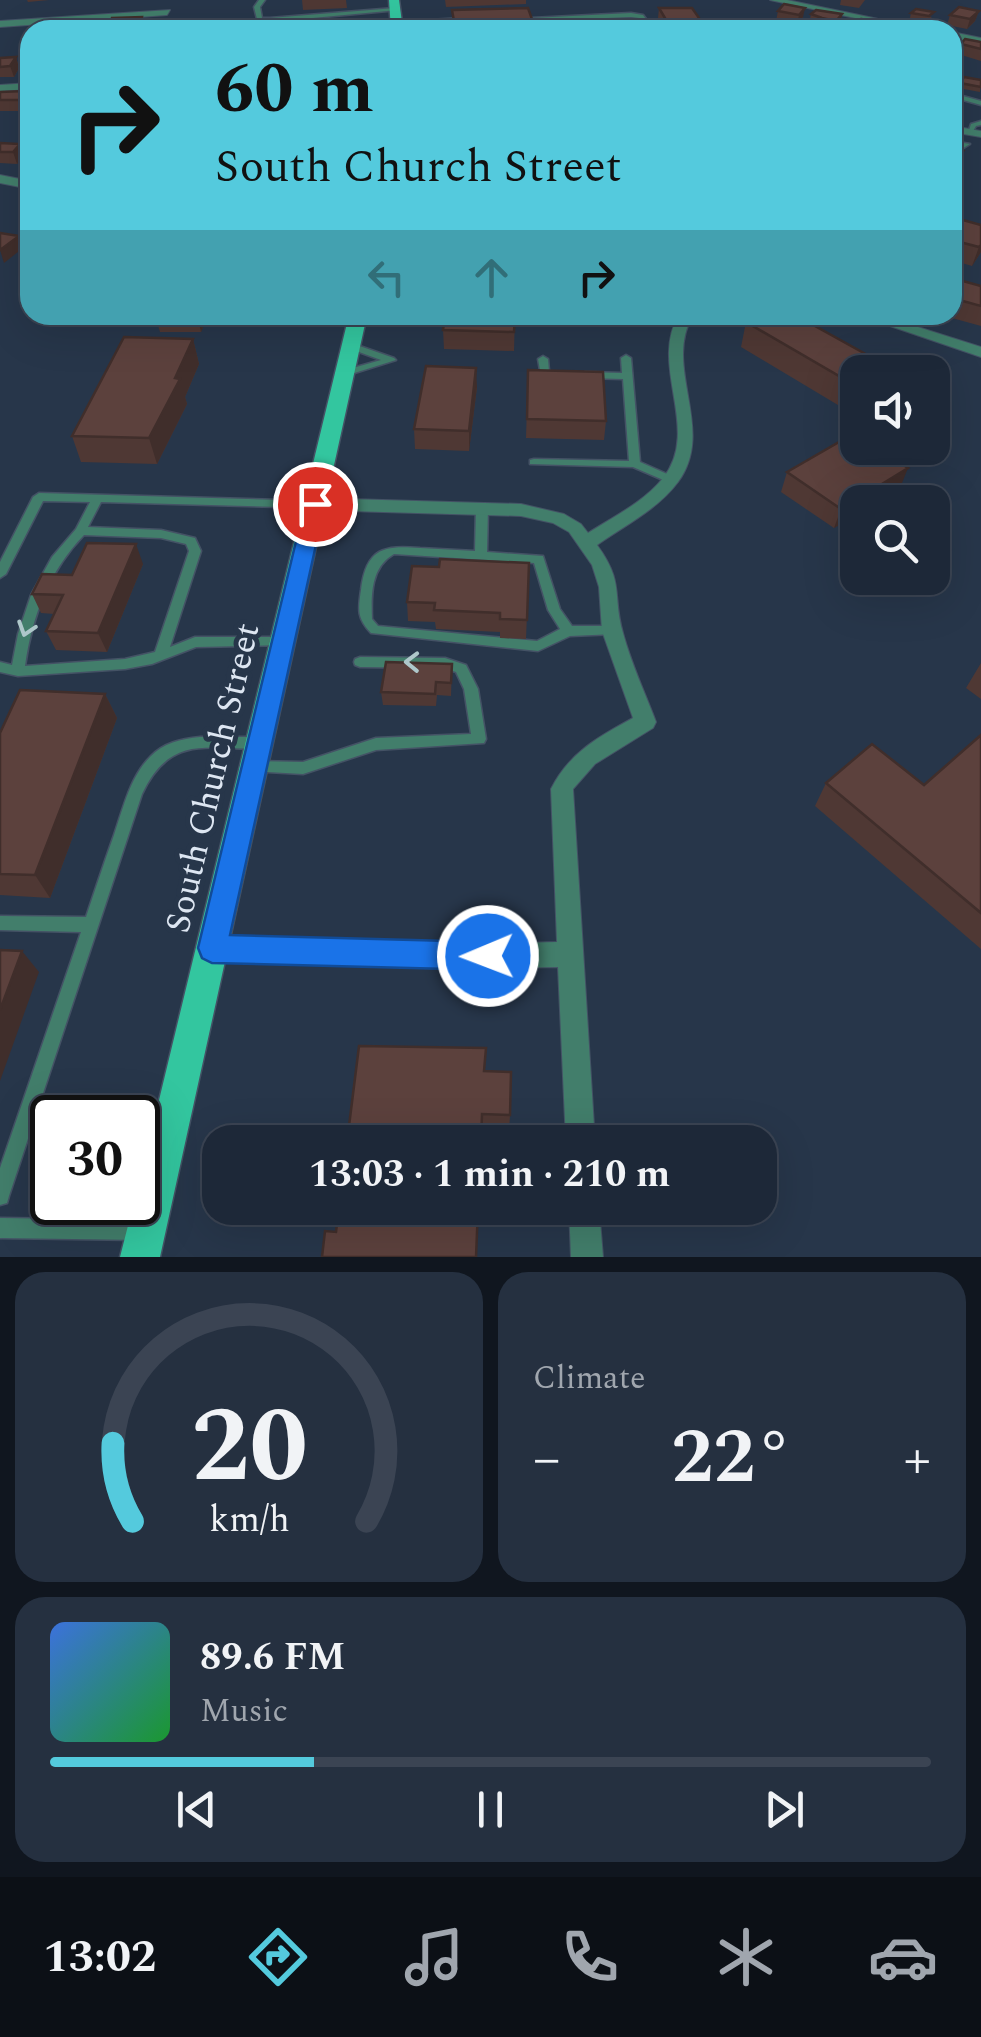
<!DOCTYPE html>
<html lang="en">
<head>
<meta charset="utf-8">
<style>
	:root { --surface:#1d2838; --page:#253040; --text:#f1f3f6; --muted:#a0a6ae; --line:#3b4453; --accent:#54cadd }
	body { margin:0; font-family:Spectral,serif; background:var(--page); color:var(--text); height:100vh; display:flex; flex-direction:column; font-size:38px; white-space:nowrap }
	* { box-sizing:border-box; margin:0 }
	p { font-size:32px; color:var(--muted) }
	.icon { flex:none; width:55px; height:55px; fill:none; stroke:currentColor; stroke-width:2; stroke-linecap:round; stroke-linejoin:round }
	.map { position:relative; height:1257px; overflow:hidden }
	.panel { display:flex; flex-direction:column; gap:15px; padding:15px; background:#10161f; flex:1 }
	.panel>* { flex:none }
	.top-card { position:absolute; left:20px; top:20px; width:942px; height:305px; border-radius:30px; box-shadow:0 10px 40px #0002,0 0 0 2px var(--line); background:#54cadd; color:#111; overflow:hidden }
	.tools { position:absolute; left:840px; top:355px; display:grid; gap:20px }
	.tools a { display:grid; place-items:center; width:110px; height:110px; border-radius:20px; background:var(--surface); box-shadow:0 10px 40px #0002,0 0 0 2px var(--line); font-size:50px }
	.speed { position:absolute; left:30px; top:1095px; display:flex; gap:20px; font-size:50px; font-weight:700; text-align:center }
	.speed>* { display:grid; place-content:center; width:130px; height:130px; border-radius:50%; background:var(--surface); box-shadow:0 10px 40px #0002,0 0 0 2px var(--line); line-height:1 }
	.speed .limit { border:5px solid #111; border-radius:15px; background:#fff; color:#111 }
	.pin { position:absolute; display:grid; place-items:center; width:85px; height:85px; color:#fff; margin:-42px; border:5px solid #fff; border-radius:50%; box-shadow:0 2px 10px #0007 }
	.me { position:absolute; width:110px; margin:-55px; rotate:269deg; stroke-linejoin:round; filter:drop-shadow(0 0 8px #0008) }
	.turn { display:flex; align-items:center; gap:35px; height:210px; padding:0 30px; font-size:45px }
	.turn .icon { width:130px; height:130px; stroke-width:2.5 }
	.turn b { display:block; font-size:70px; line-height:85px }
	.lanes { display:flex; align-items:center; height:95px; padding:0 30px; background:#0003; justify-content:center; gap:50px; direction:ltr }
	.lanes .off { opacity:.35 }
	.big { font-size:75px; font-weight:700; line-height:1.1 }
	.panel .tile { flex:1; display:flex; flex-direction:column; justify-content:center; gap:15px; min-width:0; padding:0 35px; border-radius:30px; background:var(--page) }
	.panel .dial { align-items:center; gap:0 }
	.dial svg { height:260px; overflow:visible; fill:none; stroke:var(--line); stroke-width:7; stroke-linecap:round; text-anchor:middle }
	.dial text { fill:var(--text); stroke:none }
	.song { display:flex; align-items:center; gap:30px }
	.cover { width:120px; height:120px; border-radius:15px; background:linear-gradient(135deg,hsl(220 70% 55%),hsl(130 70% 35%)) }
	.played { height:10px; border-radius:5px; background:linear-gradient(90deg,var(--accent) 30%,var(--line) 30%) }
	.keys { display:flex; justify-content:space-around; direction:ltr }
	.heat { display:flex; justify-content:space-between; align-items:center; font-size:55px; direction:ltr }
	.panel .tiles { flex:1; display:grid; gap:15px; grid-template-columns:1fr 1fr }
	.tile:last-child { grid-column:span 2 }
	.trip { position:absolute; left:202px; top:1125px; width:575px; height:100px; border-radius:30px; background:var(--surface); box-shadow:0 10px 40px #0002,0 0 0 2px var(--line); font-weight:700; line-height:100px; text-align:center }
	.menu { display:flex; height:160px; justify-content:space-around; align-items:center; background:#0c1016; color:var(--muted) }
	.menu .icon { width:70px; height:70px }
	.menu .on { color:var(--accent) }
	.menu b { font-size:45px; color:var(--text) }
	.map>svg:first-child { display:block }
</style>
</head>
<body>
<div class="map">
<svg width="981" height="1257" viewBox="0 0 981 1257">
	<rect width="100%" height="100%" fill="#27364a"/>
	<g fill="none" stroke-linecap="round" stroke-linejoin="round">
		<g stroke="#445265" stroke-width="3">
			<g id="service">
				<polygon points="259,0 265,0 260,7 262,18 270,18 395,8 398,10 270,22 257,19 254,7"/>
				<polygon points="631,13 643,15 649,23 644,24 639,18 631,17 557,20 562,30 556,30 552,20 515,21 512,19"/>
				<polygon points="465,18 467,21 396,24 393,22"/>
				<polygon points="952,93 981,101 981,105 952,97"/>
				<polygon points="981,121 981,125 976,126 972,133 968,133 971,124"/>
				<polygon points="964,143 970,144 952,155 952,150"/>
				<polygon points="351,343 394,358 396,360 348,375 342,375 342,371 381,360 348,348 346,346"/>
				<polygon points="626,355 631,358 640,462 676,478 677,480 676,482 668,482 633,467 530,464 530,460 534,459 629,461 623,379 585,378 580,375 585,372 622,373 621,358"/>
				<polygon points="543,356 548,359 549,371 559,373 559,377 541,376 538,359"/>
				<path d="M39,493l280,8 2,3 -2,3 -4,1 -214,-6 -13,25 73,3 34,8 6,13 -31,96 25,-10h88l4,2 2,3 -2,3 -91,2 -44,17 -27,5 -107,7 -18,-4v-10l12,3 6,-31 13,-39 21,-38 24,-28 14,-27 -47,-1 -37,73 -6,4v-16l33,-65zM84,535l77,3 25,6 3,7 -34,101 -30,7 -100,7c7,-50 24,-95 59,-131z"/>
				<path d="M482,504l6,4 -1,44 56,4 17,53 12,17h40l6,5 -2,3 -46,2 -32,15 -167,-18c-14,-15 -13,-23 -10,-43 5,-42 23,-45 59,-42 19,1 37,2 55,3l1,-43zM394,554l140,9 14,47 12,19 -23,12 -159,-15 -6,-7c-1,-25 -1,-52 22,-65z"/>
				<polygon points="360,657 445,658 466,665 478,689 486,739 484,743 376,750 303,774 249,771 247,767 249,763 254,761 303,762 376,738 471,734 464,689 456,672 444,668 360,667 355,665 354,662 355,659"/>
				<path d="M200,737h60l5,2 2,4 -2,4 -5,2c-55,0 -90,-14 -118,45l-133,402 -2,7 -7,2v-37l81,-236 -81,-2v-14l86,1c9,-27 18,-54 28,-82 9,-26 16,-58 36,-78 13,-14 31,-18 50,-20z"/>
				<polygon points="0,1218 142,1220 149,1223 152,1230 149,1237 142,1240 0,1238"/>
			</g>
		</g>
		<g stroke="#445265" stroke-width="2">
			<g id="minor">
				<polygon points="770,0 787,0 931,30 912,30"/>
				<polygon points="170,10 167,15 0,27 0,21"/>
				<polygon points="952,32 981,38 981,44 952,38"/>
				<polygon points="30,83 30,89 0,91 0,85"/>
				<polygon points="0,175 30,181 30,189 0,183"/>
				<path d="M679,315h14c-31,53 24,114 -15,167 -20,27 -54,44 -81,63 28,38 15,50 26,88 8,30 22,60 33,89l-3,6 -58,36 -22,25 22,353h-29l-8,-175 -109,2 -237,-9 -9,-3 -4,-9 4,-9 9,-3 237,9 108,-3 -6,-153c18,-36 47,-52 82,-71l-31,-87 -3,-44 -7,-22 -23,-33 -16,-9 -32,-7 -206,-6 -9,-6 9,-6 206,6 43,10 17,10 7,9c25,-16 56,-31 75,-55 39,-49 -15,-112 16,-163z"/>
				<polygon points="858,315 880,315 981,347 981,357"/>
				<polygon points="569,1208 599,1208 603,1257 571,1257"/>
			</g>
		</g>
		<g stroke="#445265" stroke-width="2">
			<polygon id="tertiary" points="952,126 981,131 981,137 952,132"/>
		</g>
		<g stroke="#445265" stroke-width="3">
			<g id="primary">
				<polygon points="389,0 399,0 403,30 391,30"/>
				<polygon points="349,315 367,315 160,1257 120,1257 134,1202 138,1202 138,1187"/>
			</g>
		</g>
		<use href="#service" fill="#427e6b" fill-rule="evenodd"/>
		<use href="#minor" fill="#427e6b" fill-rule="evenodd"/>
		<use href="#tertiary" fill="#427e6b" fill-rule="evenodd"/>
		<use href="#primary" fill="#33c69f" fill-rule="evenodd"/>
	</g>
	<g fill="#4f3834">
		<polygon points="27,0 49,0 28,2"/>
		<polygon points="302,0 346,0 347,8 303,10"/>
		<polygon points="445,0 526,0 526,4 446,7"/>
		<polygon points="841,0 865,0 859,8 840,5"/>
		<polygon points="784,4 803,17 797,25 776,21 778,11"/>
		<polygon points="659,8 706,28 773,30 658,30 657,28"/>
		<polygon points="452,10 533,22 533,30 453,30"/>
		<polygon points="979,11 975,21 967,29 947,25 950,15"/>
		<polygon points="911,13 932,17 927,21 910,18"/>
		<polygon points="811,14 842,14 840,24 834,30 829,30 809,24"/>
		<polygon points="111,24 144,27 143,30 112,30"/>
		<polygon points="981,42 981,61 958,54 961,44"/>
		<polygon points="16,57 19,68 14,77 0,77 0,58"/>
		<polygon points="981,80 980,92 958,88 960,83"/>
		<polygon points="0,92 28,102 24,111 0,111"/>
		<polygon points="0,143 20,144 24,155 17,164 0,163"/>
		<polygon points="952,217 981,225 981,252 972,266 952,260"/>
		<polygon points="952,278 981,286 981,326 941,315 952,315"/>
		<polygon points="155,315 208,315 201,332 160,332"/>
		<polygon points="515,315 514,351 444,349 443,330"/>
		<polygon points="746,322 858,372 858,417 741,347"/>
		<polygon points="193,339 199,364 185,397 187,404 157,464 81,462 72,436"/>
		<polygon points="528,370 606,421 604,440 526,438"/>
		<polygon points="477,387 469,451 415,449 414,429"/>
		<polygon points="787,472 900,488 834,528 781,492"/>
		<polygon points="529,563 526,639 500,638 500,632 436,629 435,622 408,621 407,602 439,567"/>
		<polygon points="143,564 107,652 56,650 46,631 54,614 41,613 32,594 72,575"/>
		<polygon points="981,663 981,699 966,688"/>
		<polygon points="452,664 451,696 437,695 436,706 383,705 381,692"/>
		<polygon points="105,694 117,718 50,898 0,895 0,733"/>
		<polygon points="981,735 981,949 815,806 826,783 924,785"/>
		<polygon points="486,1071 510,1115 509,1132 483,1131 347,1142"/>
	</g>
	<g fill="#402e2b">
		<polygon points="805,8 803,17 797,25 799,15"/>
		<polygon points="979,11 975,21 967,29 970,19"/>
		<polygon points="842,14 840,24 834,30 836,21"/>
		<polygon points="16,57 19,68 14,77 10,66"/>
		<polygon points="25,91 28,102 24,111 21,100"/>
		<polygon points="20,144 24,155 17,164 13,152"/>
		<polygon points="963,151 959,163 952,171 952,164"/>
		<polygon points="19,236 23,248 4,263 0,250"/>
		<polygon points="981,245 981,252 972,266 979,247"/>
		<polygon points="200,315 208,315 201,332 198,319"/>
		<polygon points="193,339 199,364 185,397 187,404 157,464 149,438"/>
		<polygon points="476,368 477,387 469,451 469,431"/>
		<polygon points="908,468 900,488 876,502 858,502 858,514 834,528 841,509"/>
		<polygon points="136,544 143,564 107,652 98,633"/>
		<polygon points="105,694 117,718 50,898 35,875"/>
		<polygon points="22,951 39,972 0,1081 0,1010"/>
	</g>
	<g fill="#5c413d" stroke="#402e2b" stroke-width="2.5">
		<polygon points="784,4 805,8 799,15 778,11"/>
		<polygon points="959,7 979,11 970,19 950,15"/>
		<polygon points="528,8 533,22 463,27 455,27 452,10"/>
		<polygon points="659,8 692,8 706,28 770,26 773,30 672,30"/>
		<polygon points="916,9 934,12 929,16 911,13"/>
		<polygon points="816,10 842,14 836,21 822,18 811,14"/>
		<polygon points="142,17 140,27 111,24 112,18"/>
		<polygon points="861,19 875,21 867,29 853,26"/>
		<polygon points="41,23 68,23 65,30 38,30"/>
		<polygon points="889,24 918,29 891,30 883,28"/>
		<polygon points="965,39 981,42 981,49 961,44"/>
		<polygon points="16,57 10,66 0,67 0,58"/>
		<polygon points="964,77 981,80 981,87 960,83"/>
		<polygon points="25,91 21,100 0,100 0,92"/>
		<polygon points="0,143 20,144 13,152 0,152"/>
		<polygon points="952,149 963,151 952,164"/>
		<polygon points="952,217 981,225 981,245 979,247 952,240"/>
		<polygon points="0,233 19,236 0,250"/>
		<polygon points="952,278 981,286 981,306 952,298"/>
		<polygon points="158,315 200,315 198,319 156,319"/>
		<polygon points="445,315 515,315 514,332 443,330"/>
		<polygon points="761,315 795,315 898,372 858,372 858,387 746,322"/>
		<polygon points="124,337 193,339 175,378 180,379 149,438 72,436"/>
		<polygon points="426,366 476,368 469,431 414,429"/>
		<polygon points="528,370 603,372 606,421 527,419"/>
		<polygon points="853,434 858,437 858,448 875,448 908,468 841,509 787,472"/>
		<polygon points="87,543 136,544 98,633 46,631 63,595 32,594 42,574 72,575"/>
		<polygon points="440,559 529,563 527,620 500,619 500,613 434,610 435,603 407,602 412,566 439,567"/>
		<polygon points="386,662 452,664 451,683 436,682 435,694 381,692"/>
		<polygon points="20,690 105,694 35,875 0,874 0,733"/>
		<polygon points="981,735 981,913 826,783 872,744 924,785"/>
		<polygon points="0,950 22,951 0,1010"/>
		<polygon points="359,1046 486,1048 484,1071 511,1072 510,1115 482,1114 481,1142 347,1142"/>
		<polygon points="339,1208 478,1208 476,1257 322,1257 325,1231 336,1232"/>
	</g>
	<defs><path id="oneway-chevron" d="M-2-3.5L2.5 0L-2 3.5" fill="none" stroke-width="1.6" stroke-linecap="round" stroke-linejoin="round" transform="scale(2.5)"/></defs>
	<g stroke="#aec7ca">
		<use href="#oneway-chevron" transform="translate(26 629) rotate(108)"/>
		<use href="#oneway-chevron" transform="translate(412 662) rotate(-179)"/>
	</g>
	<polygon fill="#1a73e8" stroke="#114b97" stroke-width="2.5" points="315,498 325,504 230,935 488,942 499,946 503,956 499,966 488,970 212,963 202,958 198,948 305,504"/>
	<g text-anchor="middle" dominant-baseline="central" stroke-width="10" stroke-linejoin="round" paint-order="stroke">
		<g font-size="35" fill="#dde6f2" stroke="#27364a">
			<text transform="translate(213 778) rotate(-77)">South Church Street</text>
		</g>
	</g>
</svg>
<div class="tools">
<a><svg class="icon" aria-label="sound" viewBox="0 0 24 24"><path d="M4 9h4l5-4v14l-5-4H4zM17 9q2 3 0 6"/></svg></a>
<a><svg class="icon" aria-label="search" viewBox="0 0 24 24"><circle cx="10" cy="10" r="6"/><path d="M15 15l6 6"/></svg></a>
</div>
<div class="speed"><div class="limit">30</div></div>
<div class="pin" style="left:315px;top:504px;background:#d93025"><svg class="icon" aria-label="arrive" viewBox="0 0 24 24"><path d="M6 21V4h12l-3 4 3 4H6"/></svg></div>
<svg class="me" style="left:488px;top:956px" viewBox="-20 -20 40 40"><circle r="17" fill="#1a73e8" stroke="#fff" stroke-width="3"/><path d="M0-11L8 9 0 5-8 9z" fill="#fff"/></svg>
<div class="trip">13:03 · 1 min · 210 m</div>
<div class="top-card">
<div class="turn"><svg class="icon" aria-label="right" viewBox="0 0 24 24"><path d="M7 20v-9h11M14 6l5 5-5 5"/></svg><div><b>60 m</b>South Church Street</div></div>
<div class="lanes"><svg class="icon off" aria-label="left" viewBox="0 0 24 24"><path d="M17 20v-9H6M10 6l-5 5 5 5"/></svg><svg class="icon off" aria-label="ahead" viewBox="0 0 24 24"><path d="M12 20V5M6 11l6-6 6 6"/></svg><svg class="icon" aria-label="right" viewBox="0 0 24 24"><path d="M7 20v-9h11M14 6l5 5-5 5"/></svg></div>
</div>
</div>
<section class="panel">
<div class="tiles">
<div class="tile dial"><svg viewBox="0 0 100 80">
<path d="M14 69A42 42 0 1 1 86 69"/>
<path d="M14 69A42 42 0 0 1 8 45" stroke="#54cadd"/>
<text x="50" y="56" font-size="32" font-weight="700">20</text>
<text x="50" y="72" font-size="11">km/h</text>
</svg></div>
<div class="tile"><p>Climate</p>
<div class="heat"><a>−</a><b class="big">22°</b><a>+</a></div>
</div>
<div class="tile">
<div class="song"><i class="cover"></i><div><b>89.6 FM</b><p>Music</p></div></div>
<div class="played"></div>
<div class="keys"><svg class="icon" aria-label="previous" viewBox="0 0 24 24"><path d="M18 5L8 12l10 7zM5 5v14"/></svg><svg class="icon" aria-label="pause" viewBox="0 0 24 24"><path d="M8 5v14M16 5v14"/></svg><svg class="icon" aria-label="next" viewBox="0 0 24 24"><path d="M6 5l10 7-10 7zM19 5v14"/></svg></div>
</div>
</div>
</section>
<nav class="menu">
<b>13:02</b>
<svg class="icon on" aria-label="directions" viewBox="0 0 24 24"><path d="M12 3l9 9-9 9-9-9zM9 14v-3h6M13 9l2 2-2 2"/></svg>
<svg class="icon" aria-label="music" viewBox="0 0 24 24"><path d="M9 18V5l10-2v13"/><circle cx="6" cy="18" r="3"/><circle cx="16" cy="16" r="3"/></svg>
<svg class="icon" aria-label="phone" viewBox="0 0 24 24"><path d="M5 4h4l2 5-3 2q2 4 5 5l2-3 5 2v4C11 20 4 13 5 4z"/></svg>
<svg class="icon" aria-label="climate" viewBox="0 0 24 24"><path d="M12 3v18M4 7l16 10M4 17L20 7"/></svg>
<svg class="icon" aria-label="car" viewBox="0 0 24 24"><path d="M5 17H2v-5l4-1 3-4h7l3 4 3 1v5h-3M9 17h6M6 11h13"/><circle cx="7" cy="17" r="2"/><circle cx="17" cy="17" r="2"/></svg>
</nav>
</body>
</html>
